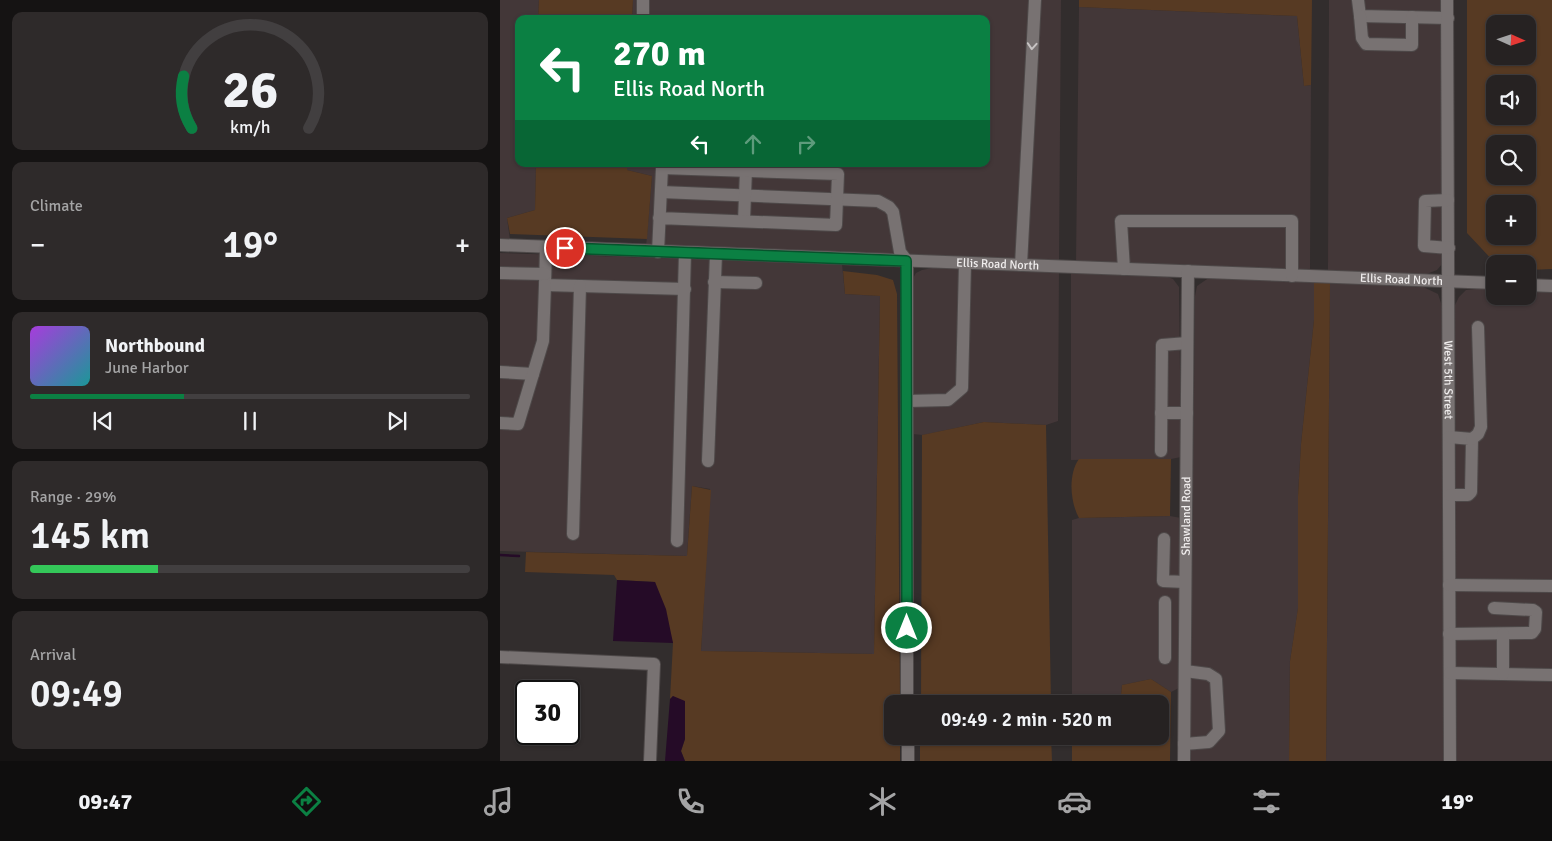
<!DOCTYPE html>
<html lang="en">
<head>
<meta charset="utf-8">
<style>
	:root { --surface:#262222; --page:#2e2a2a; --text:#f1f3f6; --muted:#a4a4a5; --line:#423f40; --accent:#0b8043 }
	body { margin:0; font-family:Signika,sans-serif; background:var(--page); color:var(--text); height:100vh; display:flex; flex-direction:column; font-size:19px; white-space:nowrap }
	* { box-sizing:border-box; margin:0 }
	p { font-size:16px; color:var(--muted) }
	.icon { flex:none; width:28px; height:28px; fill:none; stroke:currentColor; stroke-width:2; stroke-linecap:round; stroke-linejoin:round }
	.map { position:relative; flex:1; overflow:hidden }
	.sheet { display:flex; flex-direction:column; gap:12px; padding:12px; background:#151313; width:500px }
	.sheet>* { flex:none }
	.top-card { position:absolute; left:15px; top:15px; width:475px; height:152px; border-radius:10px; box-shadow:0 1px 4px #0004,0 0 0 1px var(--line); background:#0b8043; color:#fff; overflow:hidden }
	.needle { width:32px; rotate:93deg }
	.tools { position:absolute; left:986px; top:15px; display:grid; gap:10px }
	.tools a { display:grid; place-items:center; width:50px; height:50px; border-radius:10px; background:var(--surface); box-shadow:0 1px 4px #0004,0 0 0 1px var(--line); font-size:25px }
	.speed { position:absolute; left:15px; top:680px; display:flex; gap:10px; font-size:25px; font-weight:700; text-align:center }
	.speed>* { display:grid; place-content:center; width:65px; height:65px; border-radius:50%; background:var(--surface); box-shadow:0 1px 4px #0004,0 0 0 1px var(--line); line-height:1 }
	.speed .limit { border:2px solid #111; border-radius:8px; background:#fff; color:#111 }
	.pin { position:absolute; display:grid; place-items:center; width:42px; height:42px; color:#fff; margin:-21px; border:2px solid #fff; border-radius:50%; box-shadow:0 1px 5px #0007 }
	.me { position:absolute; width:55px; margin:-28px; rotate:0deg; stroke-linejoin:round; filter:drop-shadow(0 0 4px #0008) }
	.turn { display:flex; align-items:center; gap:18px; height:105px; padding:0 15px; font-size:22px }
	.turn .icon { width:65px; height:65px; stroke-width:2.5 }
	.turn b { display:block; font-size:35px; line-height:42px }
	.lanes { display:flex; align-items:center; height:48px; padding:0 15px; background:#0003; justify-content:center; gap:25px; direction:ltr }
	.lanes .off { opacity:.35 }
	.big { font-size:38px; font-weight:600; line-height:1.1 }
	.sheet .widget { flex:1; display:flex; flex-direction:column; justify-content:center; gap:8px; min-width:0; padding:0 18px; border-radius:10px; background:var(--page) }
	.sheet .dial { align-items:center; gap:0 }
	.dial svg { height:130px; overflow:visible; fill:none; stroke:var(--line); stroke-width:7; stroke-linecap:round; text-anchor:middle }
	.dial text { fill:var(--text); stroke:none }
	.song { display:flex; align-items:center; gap:15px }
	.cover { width:60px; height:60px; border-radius:8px; background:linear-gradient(135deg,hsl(280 70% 55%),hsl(180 70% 35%)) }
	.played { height:5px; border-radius:2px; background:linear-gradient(90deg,var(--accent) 35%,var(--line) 35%) }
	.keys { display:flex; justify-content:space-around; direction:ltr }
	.heat { display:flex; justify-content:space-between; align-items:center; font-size:28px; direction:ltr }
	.charge { height:8px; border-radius:4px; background:linear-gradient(90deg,#34c759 29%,var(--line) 0) }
	.trip { position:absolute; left:384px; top:695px; width:285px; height:50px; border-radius:10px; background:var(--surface); box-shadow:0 1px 4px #0004,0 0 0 1px var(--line); font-weight:600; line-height:50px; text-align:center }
	.menu { display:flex; height:80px; justify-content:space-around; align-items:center; background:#0f0e0e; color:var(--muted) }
	.menu .icon { width:35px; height:35px }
	.menu .on { color:var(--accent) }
	.menu b { font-size:22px; color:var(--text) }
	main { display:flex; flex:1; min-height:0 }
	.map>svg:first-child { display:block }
</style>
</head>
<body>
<main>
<section class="sheet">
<div class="widget dial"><svg viewBox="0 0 100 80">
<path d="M14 69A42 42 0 1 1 86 69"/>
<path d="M14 69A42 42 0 0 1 9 37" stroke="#0b8043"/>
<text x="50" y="56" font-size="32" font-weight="700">26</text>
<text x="50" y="72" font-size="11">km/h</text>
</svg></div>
<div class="widget"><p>Climate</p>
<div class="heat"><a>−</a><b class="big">19°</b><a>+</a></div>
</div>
<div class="widget">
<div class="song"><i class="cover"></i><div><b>Northbound</b><p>June Harbor</p></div></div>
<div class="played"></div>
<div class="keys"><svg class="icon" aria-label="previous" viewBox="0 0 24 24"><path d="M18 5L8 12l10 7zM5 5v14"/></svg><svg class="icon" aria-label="pause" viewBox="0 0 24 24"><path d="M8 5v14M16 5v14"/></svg><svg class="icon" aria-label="next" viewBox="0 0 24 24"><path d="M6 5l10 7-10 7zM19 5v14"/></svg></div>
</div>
<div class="widget"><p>Range · 29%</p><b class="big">145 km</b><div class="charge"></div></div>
<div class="widget"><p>Arrival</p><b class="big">09:49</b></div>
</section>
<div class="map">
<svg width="1052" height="761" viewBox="0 0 1052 761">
	<rect width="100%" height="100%" fill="#322d2d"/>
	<g fill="#433738">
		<polygon points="0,0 39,0 38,19 19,19 19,164 36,164 35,210 7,218 10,240 0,239"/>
		<polygon points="133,0 561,0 559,261 146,247 152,176 127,170 127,164 486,164 486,19 132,19"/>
		<polygon points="829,0 943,0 944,254 942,264 937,270 924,275 828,271"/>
		<polygon points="579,7 797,16 804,86 811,85 810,270 576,262"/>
		<polygon points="0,253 342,264 345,294 380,296 374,654 201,651 210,489 192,486 187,556 0,551"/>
		<polygon points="437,267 559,272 558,421 546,425 484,422 423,435 412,434 412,280 416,273 422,270"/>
		<polygon points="571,272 662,275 673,279 679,287 681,457 671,459 571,460"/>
		<polygon points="710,277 814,281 814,320 801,444 798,496 798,609 790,661 789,761 690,761 695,296 697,286"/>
		<polygon points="830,282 919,285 938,294 942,306 950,761 826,761"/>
		<polygon points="985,288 995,288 995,296 1028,296 1028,290 1052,291 1052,761 957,761 955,305 959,297 966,290"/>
		<polygon points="670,516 681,518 681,687 671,692 651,679 622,685 620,704 572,704 572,520 579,518"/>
	</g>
	<g fill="#573a23" fill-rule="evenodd">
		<polygon points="39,0 133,0 132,19 38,19"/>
		<polygon points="579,0 812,0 811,85 804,86 797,16 579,7"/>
		<path d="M967,0h85v269l-24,1v-6h-32l-29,-31zM995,24h33v32h-33zM995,84h33v32h-33zM995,144h33v32h-33zM995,204h33v32h-33z"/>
		<polygon points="36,164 127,164 127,170 152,176 147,239 10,234 7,218 35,210"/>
		<polygon points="343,271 377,275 393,280 397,294 400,704 392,704 392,736 400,736 400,761 185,761 181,751 185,739 173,696 170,699 173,643 155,582 117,580 114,575 25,572 26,552 187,556 192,486 211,490 201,651 374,654 380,296 345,294"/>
		<polygon points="814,281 830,282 826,761 789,761 790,661 798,608 798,496 801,444 814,320"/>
		<polygon points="484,422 546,425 551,704 421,704 422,435"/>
		<path d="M579,459h92l-1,57 -91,2c-9,-16 -11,-44 0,-59z"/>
		<polygon points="651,679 671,692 670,761 572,761 572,736 660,736 660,704 620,704 622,685"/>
		<polygon points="420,736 551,736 552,761 420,761"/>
	</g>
	<g fill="#250b27">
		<polygon points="117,580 155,582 166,609 173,643 113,641"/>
		<polygon points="173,696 185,701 185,739 181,751 185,761 165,761 170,699"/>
	</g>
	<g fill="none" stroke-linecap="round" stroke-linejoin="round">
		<polyline stroke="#250b27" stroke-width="2.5" points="0,555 19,556"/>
		<g stroke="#4e4949" stroke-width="14">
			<g id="minor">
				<polyline points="858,0 860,16 948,18"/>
				<path id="s1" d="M947,0l3,761"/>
				<polyline points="860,16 862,38 866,44 912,45 912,17"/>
				<polyline points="143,19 143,0"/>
				<polyline points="161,192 378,201 389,207 393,212 400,252 407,261 407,704"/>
				<polyline points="948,200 925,201 924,246 949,248"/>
				<polyline points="244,221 246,170"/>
				<path id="s2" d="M0,245l995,38"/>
				<polyline points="46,248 45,285 185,289"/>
				<polyline points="158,252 162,168 338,174 336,225 159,218"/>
				<polyline points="521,265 535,0"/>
				<polyline points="624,269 621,221 792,221 792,276"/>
				<polyline points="0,273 45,274"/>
				<polyline points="214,282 256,283"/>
				<polyline points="1028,285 1052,286"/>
				<polyline points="0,372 33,374"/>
				<polyline points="407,401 448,400 462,388 465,264"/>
				<polyline points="661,413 687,413"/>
				<polyline points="0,423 18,424 43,341 45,285"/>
				<polyline points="949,437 972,439 971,492 968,495 950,495"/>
				<polyline points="972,439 978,434 981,427 978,327"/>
				<polyline points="661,451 662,345 687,343"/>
				<polyline points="208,461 216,254"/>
				<polyline points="73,534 80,286"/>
				<polyline points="664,539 663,581 685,582"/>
				<polyline points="177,541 185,253"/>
				<polyline points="949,585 1052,586"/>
				<polyline points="949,634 1032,633 1035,629 1036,612 1033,610 994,608"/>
				<polyline points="0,657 154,664 150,761"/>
				<polyline points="665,658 665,602"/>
				<polyline points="950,673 1052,675"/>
				<polyline points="1003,674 1003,634"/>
				<polyline points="408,736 408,761"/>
				<polyline points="684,744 709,742 719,731 716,679 708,674 685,671"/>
				<path id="s3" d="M684,761l4,-490"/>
			</g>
		</g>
		<use href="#minor" stroke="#787272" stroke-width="12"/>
	</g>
	<defs><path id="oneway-chevron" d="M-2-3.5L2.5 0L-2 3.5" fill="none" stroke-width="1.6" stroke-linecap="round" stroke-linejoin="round" transform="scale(1.25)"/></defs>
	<use stroke="#c7c3c3" href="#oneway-chevron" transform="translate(532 46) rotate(94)"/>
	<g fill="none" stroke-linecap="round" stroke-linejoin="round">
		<g stroke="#07532c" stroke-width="12">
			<polyline id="route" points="65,248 406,261 407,628"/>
		</g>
		<use href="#route" stroke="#0b8043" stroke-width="9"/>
	</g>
	<g text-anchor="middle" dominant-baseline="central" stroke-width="4" stroke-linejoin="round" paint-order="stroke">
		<g font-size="12" fill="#f1eeee" stroke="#322d2d">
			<text stroke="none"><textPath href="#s2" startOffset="498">Ellis Road North</textPath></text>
			<text stroke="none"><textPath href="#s2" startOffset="902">Ellis Road North</textPath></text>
			<text stroke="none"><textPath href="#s1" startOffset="380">West 5th Street</textPath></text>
			<text stroke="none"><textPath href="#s3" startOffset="245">Shawland Road</textPath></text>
		</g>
	</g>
</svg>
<div class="tools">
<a><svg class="needle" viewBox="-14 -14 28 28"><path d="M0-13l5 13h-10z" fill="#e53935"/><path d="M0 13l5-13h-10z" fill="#a4a4a5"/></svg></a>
<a><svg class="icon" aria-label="sound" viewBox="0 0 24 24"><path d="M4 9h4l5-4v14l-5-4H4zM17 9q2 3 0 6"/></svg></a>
<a><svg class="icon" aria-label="search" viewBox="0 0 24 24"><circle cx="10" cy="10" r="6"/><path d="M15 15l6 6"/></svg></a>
<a>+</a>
<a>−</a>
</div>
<div class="speed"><div class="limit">30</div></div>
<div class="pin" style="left:65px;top:248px;background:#d93025"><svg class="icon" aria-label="arrive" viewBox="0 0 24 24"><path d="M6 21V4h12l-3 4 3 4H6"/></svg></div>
<svg class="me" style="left:407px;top:628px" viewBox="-20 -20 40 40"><circle r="17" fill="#0b8043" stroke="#fff" stroke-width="3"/><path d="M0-11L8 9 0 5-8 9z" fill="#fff"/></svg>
<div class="trip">09:49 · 2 min · 520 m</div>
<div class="top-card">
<div class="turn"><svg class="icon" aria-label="left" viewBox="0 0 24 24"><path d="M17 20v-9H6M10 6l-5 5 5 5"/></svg><div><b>270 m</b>Ellis Road North</div></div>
<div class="lanes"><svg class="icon" aria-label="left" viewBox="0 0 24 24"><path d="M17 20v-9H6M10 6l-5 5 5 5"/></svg><svg class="icon off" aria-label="ahead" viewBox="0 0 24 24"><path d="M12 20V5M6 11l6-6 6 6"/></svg><svg class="icon off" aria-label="right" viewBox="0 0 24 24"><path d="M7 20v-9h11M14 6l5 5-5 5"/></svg></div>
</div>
</div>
</main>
<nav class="menu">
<b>09:47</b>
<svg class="icon on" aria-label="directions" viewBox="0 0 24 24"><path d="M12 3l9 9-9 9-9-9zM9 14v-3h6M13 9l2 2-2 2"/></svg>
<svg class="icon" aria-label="music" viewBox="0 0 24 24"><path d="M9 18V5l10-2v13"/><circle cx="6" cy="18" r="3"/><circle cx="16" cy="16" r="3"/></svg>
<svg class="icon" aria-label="phone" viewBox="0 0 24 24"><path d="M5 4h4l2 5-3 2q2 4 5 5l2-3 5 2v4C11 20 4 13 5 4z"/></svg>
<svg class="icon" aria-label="climate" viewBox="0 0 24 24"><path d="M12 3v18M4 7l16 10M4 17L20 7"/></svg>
<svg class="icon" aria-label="car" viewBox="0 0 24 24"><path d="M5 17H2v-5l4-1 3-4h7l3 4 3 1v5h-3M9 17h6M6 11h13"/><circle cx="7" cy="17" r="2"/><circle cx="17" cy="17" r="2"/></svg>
<svg class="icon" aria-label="filters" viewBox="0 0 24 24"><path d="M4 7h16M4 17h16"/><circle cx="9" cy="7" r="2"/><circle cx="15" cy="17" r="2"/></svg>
<b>19°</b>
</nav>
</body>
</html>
